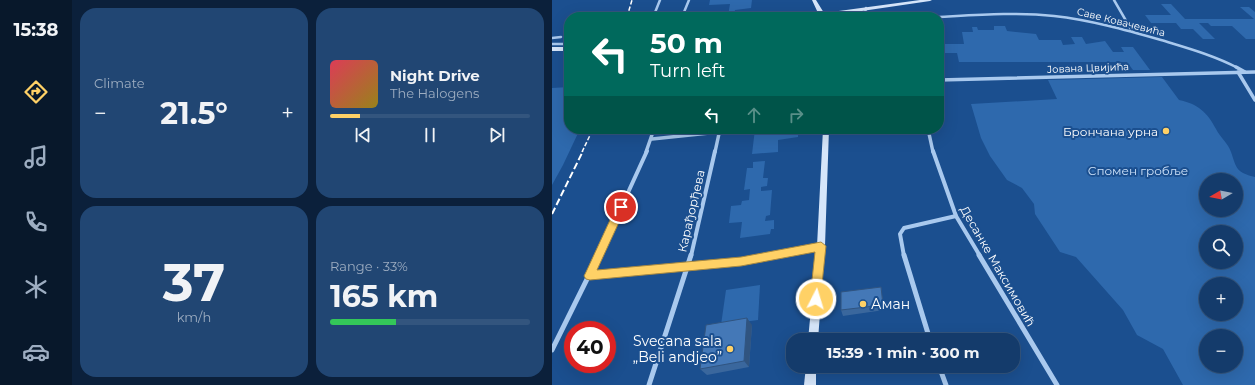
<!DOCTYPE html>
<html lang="en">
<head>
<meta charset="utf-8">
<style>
	:root { --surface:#143b6b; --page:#214673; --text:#f1f3f6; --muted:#9dadc1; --line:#33557e; --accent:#ffd166 }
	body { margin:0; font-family:Montserrat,sans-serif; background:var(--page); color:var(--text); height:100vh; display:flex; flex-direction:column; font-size:15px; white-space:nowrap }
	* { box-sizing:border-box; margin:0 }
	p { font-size:13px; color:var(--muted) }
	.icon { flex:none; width:22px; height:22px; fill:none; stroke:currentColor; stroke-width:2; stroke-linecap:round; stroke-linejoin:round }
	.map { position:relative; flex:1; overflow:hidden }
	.panel { display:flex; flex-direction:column; gap:8px; padding:8px; background:#0b203b; width:480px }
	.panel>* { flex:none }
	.banner { position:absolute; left:12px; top:12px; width:380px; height:122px; border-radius:16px; box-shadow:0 4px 16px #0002,0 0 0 1px var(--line); background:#00695c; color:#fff; overflow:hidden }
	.needle { width:26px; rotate:260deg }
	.controls { position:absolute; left:647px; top:173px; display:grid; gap:8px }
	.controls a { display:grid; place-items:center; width:44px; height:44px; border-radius:50%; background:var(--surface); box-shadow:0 4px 16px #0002,0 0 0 1px var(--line); font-size:20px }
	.speed { position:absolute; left:12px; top:321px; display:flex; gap:8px; font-size:20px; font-weight:700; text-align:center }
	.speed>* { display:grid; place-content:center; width:52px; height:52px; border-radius:50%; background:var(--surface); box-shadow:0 4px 16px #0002,0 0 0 1px var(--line); line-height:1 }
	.speed .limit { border:6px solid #d22; background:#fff; color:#111 }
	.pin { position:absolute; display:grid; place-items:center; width:34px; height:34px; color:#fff; margin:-17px; border:2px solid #fff; border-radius:50%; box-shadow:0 1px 4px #0007 }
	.me { position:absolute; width:44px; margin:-22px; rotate:5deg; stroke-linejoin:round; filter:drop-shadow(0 0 3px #0008) }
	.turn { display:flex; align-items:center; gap:14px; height:84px; padding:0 20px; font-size:18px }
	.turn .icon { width:52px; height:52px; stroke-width:2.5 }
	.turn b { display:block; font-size:28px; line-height:34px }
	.lanes { display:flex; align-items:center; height:38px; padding:0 20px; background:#0003; justify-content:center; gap:20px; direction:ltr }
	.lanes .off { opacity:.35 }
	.big { font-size:30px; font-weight:700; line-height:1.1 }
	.panel .widget { flex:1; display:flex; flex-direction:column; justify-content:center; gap:6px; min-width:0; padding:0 14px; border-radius:16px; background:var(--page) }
	.panel .dial { align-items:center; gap:0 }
	.dial b { font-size:52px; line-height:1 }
	.song { display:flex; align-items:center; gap:12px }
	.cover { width:48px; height:48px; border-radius:6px; background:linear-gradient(135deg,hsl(350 70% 55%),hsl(50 70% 35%)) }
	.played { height:4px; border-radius:2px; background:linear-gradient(90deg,var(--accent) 15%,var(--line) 15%) }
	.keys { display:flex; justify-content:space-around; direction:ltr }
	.heat { display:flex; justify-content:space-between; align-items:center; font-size:22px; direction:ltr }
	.charge { height:6px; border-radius:3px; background:linear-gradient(90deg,#34c759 33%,var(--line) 0) }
	.panel .tiles { flex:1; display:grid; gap:8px; grid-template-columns:repeat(2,1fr) }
	.trip { position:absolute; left:234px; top:333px; width:234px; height:40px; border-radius:16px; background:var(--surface); box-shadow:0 4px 16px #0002,0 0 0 1px var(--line); font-weight:700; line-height:40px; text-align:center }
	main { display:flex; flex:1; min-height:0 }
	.tabs { display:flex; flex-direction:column; width:72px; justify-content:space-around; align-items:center; background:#08182b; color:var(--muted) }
	.tabs .icon { width:28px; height:28px }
	.tabs .active { color:var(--accent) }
	.tabs b { font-size:18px; color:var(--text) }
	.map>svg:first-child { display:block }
</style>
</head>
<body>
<main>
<nav class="tabs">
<b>15:38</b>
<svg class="icon active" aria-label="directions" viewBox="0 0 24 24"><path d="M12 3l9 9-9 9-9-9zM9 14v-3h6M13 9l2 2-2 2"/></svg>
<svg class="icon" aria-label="music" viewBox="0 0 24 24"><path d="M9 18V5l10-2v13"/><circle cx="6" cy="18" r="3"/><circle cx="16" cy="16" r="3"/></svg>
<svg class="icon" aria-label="phone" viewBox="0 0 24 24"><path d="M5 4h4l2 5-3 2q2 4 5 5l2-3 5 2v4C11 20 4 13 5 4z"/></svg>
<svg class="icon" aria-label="climate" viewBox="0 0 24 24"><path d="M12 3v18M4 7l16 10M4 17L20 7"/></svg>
<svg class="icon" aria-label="car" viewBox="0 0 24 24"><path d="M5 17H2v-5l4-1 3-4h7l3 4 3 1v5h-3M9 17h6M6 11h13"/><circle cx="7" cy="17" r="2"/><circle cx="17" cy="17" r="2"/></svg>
</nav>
<section class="panel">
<div class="tiles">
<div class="widget"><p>Climate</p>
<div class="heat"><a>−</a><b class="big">21.5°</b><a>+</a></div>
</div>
<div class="widget">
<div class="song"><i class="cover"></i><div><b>Night Drive</b><p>The Halogens</p></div></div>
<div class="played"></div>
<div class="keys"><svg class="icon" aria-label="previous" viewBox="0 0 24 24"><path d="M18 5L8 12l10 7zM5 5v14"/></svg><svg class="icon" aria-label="pause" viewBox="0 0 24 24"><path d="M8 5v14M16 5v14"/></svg><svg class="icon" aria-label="next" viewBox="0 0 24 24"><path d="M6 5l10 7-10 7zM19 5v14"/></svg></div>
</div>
<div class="widget dial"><b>37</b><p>km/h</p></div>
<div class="widget"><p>Range · 33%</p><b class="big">165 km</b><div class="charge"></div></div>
</div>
</section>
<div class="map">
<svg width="703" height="385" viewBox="0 0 703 385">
	<rect width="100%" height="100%" fill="#1b4f8f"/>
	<g fill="#2e69ad" fill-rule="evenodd">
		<polygon points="158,0 200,0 199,8 183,10 182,15 176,16 178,4 157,5"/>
		<polygon points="609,4 619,4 633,19 702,19 688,7 697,7 703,12 703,39 694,39 680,26 659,26 656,23 647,23 663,39 651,39 641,29 629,29 624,23 599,23 593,15 619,15"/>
		<polygon points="442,26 453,26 455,31 484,34 487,40 509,40 511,45 523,44 519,37 530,37 534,44 553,41 561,52 572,52 569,47 581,47 598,70 581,70 575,62 407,62 405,53 391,53 390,44 412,44 410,32 421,32 420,27 425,27 426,30 442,30"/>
		<path d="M610,77l17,23c19,4 28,12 37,29 4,8 12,14 15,23 3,8 4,17 12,21 4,2 8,3 12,4v208h-72l-20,-36 -26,-14 -14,-25 -47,-53 -16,-5 -25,-38 -1,-10 -12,-16 -15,-8 -17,-24 -9,-18 -10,-34 86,-5 -9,-19zM654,180h30v30h-30zM654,232h30v30h-30zM654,284h30v30h-30zM654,336h30v30h-30z"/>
		<polygon points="17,87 17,129 28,129 11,165 0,185 0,88"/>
		<polygon points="203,129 263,129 246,131 246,137 226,140 226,152 200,154"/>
		<polygon points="213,161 211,178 216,178 215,186 209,187 209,191 220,190 218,215 214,216 213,221 222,220 222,229 219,229 218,234 188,238 190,222 177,223 179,206 189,205 190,201 197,200 198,189 192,190 195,168 201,168 201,162"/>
		<polygon points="208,285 206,320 169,325 174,290"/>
	</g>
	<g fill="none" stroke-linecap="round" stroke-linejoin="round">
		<g stroke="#a9c9ee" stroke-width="2.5">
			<polyline points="562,0 580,31"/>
			<polyline points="102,15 108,0"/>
			<polyline points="130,17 137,0"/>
			<polyline points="312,17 314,8"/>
			<path d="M387,17c38,-2 77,-5 115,-1 36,4 72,14 107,24 26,8 52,15 77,28"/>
			<polyline points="0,38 9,37"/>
			<polyline points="0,44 17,44"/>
		</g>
		<g stroke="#a9c9ee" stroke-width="3.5">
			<polyline points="684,67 693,72"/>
			<polyline points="686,72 703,100"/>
			<polyline points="387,80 703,72"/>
			<polyline points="376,129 381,152"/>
			<polyline points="100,139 167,132"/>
			<polyline points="94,152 102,129"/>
			<polyline points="163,152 168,129"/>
		</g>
		<g stroke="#a9c9ee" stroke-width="4">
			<polyline points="381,151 404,216 428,256"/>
			<polyline points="47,256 95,151"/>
			<polyline points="139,256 163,151"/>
			<polyline points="217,256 269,246"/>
			<polyline points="352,256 348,234 352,228 404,216"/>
		</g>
		<g stroke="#a9c9ee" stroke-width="5">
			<polyline points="352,255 378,340"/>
			<polyline points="427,255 505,385"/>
			<polyline points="38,275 189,261 222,255"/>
			<polyline points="0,350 47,255"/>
			<polyline points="387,366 394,385"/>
			<polyline points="97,385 139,255"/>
		</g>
		<g fill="#d6e6fa" fill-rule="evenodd">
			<polygon points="260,0 264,0 272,13 368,0 380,0 378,1 276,16 276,17 268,16 258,17 266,13"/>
			<rect x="0" y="47" width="17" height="4"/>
			<polygon points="271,129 277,129 273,246 266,340 256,340 265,246"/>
			<polygon points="254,366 264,366 264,385 252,385"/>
		</g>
		<g stroke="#fff" stroke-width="1.5" stroke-dasharray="4.5 2" stroke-linecap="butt">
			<polyline points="75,17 80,0"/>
			<polyline points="30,152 41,129"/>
		</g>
		<polyline stroke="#fff" stroke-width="2" stroke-dasharray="7 3" stroke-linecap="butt" points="0,214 31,151"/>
	</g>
	<g fill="#3a679d">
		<polygon points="329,287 332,310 291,316 289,310"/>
		<polygon points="200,325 197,367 155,375 148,369"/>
	</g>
	<polygon fill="#305480" points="195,318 200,325 197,367 192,361"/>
	<g fill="#4478b7" stroke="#305480">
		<polygon points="329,287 331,305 289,310 289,292"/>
		<polygon points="195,318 192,361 148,369 154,325"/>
	</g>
	<polygon fill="#ffd166" stroke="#a68842" points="69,203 74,207 45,270 189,257 269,242 274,246 268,303 264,304 260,303 258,299 263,252 189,266 38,280 34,279 32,276 34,272 64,207"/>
	<g fill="#ffd166" stroke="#1b4f8f" stroke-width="1.5">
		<circle cx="614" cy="131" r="4"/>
		<circle cx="311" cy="304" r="4"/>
		<circle cx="178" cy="349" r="4"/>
	</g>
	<g text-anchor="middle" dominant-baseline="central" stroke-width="4" stroke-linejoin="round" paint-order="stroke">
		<g font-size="10" fill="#fff" stroke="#1b4f8f">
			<text transform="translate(569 22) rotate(14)">Саве Ковачевића</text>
			<text transform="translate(536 68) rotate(-2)">Јована Цвијића</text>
		</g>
		<g font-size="12" fill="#fff" stroke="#1b4f8f" text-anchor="end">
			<text x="606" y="131">Брончана урна</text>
		</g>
		<g font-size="12" fill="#cfe3fa" stroke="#1b4f8f">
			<text x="586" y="170">Спомен гробље</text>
		</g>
		<g font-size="12" fill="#fff" stroke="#1b4f8f">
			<text transform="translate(139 211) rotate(-77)">Карађорђева</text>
			<text transform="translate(446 266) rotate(60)">Десанке Максимовић</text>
		</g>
		<g font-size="14" fill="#fff" stroke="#1b4f8f" text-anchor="start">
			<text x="319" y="304">Аман</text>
			<text x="170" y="341" text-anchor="end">Svecana sala<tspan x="170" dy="16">„Beli andjeo”</tspan></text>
		</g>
	</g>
</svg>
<div class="controls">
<a><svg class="needle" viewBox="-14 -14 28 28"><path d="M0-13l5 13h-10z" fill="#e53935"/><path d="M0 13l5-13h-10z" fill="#9dadc1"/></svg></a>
<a><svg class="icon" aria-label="search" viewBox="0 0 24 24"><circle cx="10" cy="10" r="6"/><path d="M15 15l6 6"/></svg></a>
<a>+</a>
<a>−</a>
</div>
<div class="speed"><div class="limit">40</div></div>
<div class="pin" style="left:69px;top:207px;background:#d93025"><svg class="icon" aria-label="arrive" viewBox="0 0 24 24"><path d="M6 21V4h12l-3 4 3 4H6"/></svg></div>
<svg class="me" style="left:264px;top:299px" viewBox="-20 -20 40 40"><circle r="17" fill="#ffd166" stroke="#fff" stroke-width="3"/><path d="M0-11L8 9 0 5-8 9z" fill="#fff"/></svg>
<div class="trip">15:39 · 1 min · 300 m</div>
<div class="banner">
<div class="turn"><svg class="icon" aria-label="left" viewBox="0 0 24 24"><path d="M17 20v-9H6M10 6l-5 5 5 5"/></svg><div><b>50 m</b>Turn left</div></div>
<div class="lanes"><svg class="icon" aria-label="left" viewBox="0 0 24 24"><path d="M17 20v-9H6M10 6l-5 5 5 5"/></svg><svg class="icon off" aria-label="ahead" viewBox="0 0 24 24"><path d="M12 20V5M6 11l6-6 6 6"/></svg><svg class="icon off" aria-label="right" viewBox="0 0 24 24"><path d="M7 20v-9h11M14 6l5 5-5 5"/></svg></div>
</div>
</div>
</main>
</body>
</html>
